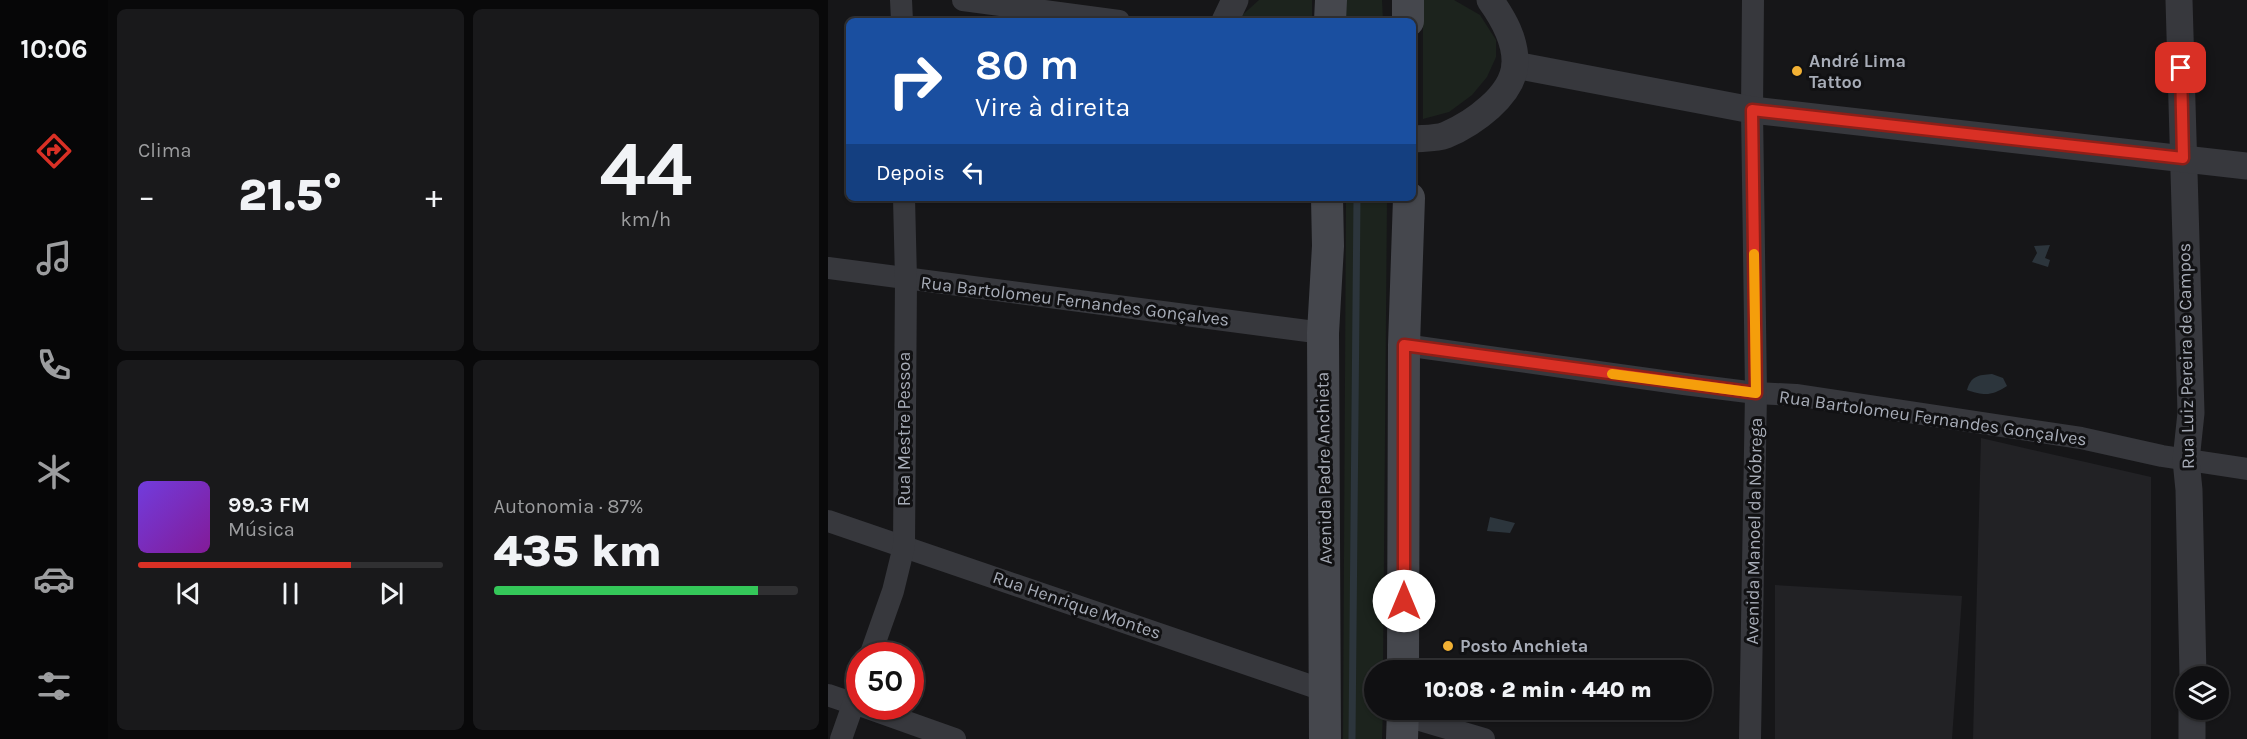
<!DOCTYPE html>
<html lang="pt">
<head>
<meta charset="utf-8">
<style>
	:root { --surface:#101012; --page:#19191b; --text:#f1f3f6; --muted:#9c9d9f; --line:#303032; --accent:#d93025 }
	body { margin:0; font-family:Karla,sans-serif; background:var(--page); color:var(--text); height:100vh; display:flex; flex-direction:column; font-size:22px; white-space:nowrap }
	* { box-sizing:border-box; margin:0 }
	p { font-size:20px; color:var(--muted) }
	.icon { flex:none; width:33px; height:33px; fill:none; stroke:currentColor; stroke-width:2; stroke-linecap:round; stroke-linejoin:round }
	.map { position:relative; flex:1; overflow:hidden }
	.sheet { display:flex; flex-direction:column; gap:9px; padding:9px; background:#09090a; width:720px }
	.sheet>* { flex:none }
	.guide { position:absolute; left:18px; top:18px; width:570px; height:183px; border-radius:9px; box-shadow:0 2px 4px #0004,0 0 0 2px var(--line); background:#1a4fa0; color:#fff; overflow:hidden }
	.controls { position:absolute; left:1347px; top:666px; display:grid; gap:12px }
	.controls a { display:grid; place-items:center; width:54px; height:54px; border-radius:50%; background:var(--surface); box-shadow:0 2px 4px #0004,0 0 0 2px var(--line); font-size:30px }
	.speed { position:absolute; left:18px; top:642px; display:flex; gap:12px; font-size:30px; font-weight:700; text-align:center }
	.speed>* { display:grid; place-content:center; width:78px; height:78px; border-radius:50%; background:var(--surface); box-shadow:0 2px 4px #0004,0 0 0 2px var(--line); line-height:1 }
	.speed .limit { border:9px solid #d22; background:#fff; color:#111 }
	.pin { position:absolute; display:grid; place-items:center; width:51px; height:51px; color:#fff; margin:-26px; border-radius:12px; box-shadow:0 3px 9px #0006 }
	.me { position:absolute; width:66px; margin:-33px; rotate:0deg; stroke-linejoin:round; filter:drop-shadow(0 0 4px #0008) }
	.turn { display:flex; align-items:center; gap:21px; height:126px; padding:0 30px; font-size:27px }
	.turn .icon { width:78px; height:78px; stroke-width:2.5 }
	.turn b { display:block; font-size:42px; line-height:51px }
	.then { display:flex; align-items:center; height:57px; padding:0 30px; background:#0003; gap:12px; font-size:22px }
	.big { font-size:45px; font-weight:800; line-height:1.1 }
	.sheet .tile { flex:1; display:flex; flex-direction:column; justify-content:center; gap:9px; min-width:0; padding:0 21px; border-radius:9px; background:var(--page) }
	.sheet .dial { align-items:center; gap:0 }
	.dial b { font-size:78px; line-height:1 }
	.song { display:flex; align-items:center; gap:18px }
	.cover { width:72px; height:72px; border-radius:9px; background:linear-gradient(135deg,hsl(260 70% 55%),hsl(290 70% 35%)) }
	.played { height:6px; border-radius:3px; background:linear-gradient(90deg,var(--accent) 70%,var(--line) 70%) }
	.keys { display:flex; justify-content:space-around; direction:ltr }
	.heat { display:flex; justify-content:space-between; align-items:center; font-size:33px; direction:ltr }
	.charge { height:9px; border-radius:4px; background:linear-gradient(90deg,#34c759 87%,var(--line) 0) }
	.sheet .tiles { flex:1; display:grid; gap:9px; grid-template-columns:repeat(2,1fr) }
	.trip { position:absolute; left:536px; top:660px; width:348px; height:60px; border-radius:30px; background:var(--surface); box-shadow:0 2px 4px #0004,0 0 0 2px var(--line); font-weight:800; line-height:60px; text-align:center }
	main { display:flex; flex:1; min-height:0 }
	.tab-bar { display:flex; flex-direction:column; width:108px; justify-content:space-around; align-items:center; background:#060607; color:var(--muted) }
	.tab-bar .icon { width:42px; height:42px }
	.tab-bar .on { color:var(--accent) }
	.tab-bar b { font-size:27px; color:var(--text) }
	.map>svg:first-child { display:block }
</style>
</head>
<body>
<main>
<nav class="tab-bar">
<b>10:06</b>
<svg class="icon on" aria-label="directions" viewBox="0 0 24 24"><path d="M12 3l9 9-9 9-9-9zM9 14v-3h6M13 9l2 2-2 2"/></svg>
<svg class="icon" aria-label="music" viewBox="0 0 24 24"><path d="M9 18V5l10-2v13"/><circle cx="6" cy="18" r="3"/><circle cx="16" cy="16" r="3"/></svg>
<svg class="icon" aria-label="phone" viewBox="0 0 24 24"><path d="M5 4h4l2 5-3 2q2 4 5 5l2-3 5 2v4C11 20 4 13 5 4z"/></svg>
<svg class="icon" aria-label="climate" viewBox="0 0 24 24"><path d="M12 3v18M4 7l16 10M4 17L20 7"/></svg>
<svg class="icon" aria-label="car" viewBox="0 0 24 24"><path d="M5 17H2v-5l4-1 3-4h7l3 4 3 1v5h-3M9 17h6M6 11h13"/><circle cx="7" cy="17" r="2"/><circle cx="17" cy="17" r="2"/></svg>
<svg class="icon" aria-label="filters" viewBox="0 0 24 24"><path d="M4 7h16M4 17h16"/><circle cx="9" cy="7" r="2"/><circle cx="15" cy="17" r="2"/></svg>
</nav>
<section class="sheet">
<div class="tiles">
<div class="tile"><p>Clima</p>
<div class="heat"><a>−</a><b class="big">21.5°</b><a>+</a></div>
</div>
<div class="tile dial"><b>44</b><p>km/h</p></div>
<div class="tile">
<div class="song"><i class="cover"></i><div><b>99.3 FM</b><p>Música</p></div></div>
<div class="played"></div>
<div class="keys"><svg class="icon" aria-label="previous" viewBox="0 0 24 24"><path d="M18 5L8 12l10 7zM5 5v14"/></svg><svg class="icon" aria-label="pause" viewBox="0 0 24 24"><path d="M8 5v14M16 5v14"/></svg><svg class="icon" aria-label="next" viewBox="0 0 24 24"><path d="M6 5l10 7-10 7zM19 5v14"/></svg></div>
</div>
<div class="tile"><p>Autonomia · 87%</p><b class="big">435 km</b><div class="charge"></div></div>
</div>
</section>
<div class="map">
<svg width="1419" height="739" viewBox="0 0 1419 739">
	<rect width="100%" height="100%" fill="#161618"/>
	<g fill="#222225">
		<polygon points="1153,438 1323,477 1323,739 1145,739"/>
		<polygon points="947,585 1134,596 1124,739 947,739"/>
	</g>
	<g fill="#1c231d">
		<polygon points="431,0 484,0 484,21 411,21 411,18"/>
		<polygon points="517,0 554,0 555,21 517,21"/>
		<polygon points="595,0 626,0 652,15 668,40 668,57 659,77 644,95 621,112 595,119"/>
		<polygon points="518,198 559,198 555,670 546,670 546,710 555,710 554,739 515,739"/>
	</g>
	<g fill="#2c353c">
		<polygon points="1222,245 1217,258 1222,260 1220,267 1204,262 1209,253 1206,246"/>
		<path d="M1164,374l11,4 4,8c-16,10 -22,10 -40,4 4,-14 11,-15 25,-16z"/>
		<polygon points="662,517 687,523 682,533 659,531"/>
	</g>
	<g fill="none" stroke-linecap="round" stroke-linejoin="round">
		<polyline stroke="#2c353c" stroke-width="7" points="524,739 529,198"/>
		<g stroke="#37383d" stroke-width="22">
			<polyline points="73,0 74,21"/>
			<polyline points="135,0 291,21"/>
			<polyline points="0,268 495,333"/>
			<polyline points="576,345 856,384 928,393 968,395 1253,438 1334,456 1419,469"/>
			<polyline points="0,521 498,691"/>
			<polyline points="42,656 65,591 76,546 78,279 76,198"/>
			<polyline points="0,695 32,706"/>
			<polyline points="34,706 127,739"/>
			<polyline points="575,715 656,739"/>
			<polyline points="13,739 32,685"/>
			<polyline points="922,739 928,393 924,110 925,0"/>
		</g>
		<g stroke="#37383d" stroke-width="27">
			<polyline points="1351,0 1363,413 1358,460 1361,490 1365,676"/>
			<polyline points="397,21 407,0"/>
			<polyline points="687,65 924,110 1419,166"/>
			<path d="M585,139c10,-1 23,0 33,-4 26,-11 67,-39 69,-71 1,-24 -12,-46 -25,-64"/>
			<polyline points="1364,739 1364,710"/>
		</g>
		<g stroke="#45474d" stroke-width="32">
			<polyline points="580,0 580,21"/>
			<polyline points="502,21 503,0"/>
			<polyline points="575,670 576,345 581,198"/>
			<polyline points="497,739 495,333 500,246 499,198"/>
			<polyline points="574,739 575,710"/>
		</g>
	</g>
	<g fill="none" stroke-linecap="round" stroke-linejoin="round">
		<g stroke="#8d1f18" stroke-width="15">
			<polyline id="route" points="576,601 576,345 928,393 924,110 1355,158 1353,68"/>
		</g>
		<use href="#route" stroke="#d93025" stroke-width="10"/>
		<polyline stroke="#f59e0b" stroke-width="10" points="784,374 928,393 926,254"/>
	</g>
	<g fill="#f2b134" stroke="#111113" stroke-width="2">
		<circle cx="969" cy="71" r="6"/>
		<circle cx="620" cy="646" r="6"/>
	</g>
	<g text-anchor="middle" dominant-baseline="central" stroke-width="6" stroke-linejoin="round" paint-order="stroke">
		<g font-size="18" font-weight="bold" fill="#a8adb8" stroke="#111113" text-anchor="start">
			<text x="981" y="61">André Lima<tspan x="981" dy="21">Tattoo</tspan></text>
			<text x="632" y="646">Posto Anchieta</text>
		</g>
		<g font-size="18" fill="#a8adb8" stroke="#111113">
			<text transform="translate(247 301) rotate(7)">Rua Bartolomeu Fernandes Gonçalves</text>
			<text transform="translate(1358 356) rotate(-91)">Rua Luiz Pereira de Campos</text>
			<text transform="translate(1105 418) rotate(8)">Rua Bartolomeu Fernandes Gonçalves</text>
			<text transform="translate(76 429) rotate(-90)">Rua Mestre Pessoa</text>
			<text transform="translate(496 468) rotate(-91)">Avenida Padre Anchieta</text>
			<text transform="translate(926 531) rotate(-89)">Avenida Manoel da Nóbrega</text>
			<text transform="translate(249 605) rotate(19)">Rua Henrique Montes</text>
		</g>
	</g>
</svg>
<div class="controls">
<a><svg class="icon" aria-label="layers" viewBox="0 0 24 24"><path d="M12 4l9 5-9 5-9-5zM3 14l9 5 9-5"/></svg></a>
</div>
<div class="speed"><div class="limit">50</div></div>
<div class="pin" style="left:1353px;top:68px;background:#d93025"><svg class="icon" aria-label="arrive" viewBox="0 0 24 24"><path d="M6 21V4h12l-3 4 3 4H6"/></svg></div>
<svg class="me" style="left:576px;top:601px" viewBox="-20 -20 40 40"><circle r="19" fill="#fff"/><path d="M0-13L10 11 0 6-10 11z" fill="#d93025"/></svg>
<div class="trip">10:08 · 2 min · 440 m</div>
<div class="guide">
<div class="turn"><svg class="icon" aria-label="right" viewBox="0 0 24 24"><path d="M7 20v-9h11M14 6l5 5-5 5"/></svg><div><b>80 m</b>Vire à direita</div></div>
<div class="then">Depois<svg class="icon" aria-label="left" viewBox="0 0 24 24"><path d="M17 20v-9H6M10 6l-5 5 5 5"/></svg></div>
</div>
</div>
</main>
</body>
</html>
